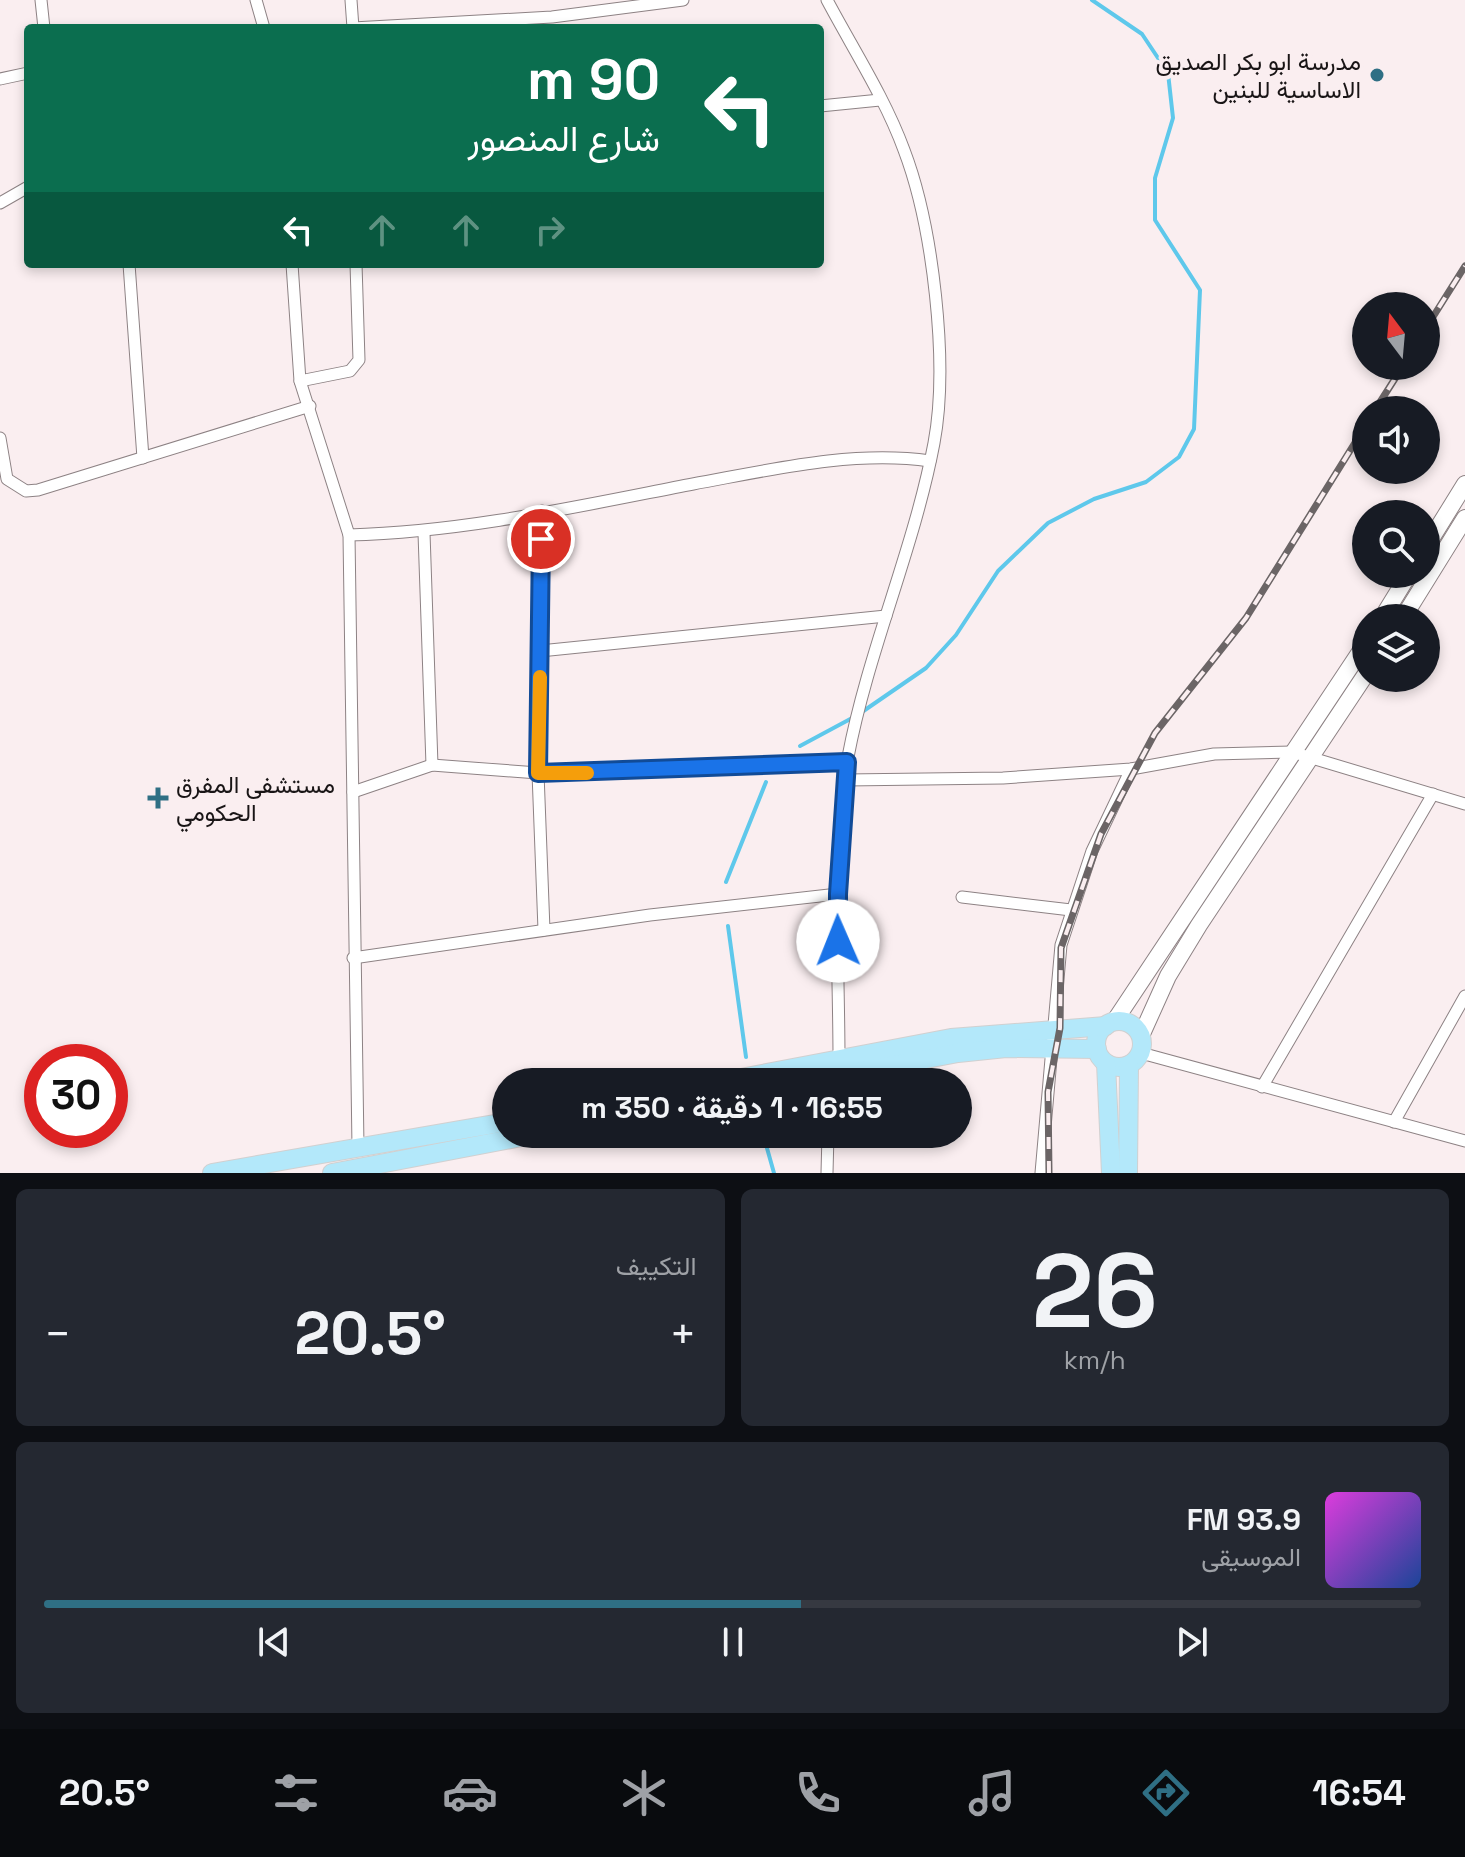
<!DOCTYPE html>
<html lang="ar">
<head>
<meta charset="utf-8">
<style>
	:root { --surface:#171b24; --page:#242831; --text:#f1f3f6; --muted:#9ea1a6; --line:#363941; --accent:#2f6f84 }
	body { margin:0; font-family:"Space Grotesk",Vazirmatn,sans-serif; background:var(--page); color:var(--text); direction:rtl; height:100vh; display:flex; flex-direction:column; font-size:30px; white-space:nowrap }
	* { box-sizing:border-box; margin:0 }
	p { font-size:26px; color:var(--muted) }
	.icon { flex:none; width:44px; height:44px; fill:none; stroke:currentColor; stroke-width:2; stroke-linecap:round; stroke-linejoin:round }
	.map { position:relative; height:1173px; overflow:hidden; direction:ltr }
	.details { display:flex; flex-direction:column; gap:16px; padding:16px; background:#0d0f14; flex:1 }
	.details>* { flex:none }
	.top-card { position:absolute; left:24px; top:24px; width:800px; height:244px; border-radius:8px; box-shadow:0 4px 12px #0003; direction:rtl; background:#0b6e4f; color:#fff; overflow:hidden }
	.needle { width:52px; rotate:344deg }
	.fabs { position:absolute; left:1352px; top:292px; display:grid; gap:16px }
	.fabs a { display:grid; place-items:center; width:88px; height:88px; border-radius:50%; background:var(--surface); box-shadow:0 4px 12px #0003; font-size:40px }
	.speed { position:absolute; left:24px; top:1044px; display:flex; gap:16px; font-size:40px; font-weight:700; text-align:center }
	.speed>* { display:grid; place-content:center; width:104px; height:104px; border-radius:50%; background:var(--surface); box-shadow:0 4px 12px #0003; line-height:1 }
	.speed .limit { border:12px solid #d22; background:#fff; color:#111 }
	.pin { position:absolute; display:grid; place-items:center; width:68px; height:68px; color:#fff; margin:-34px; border:4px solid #fff; border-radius:50%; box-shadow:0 2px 8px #0007 }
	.me { position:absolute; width:88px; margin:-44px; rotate:359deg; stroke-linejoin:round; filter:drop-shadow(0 0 6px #0008) }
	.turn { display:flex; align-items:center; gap:28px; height:168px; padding:0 32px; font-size:36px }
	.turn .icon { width:104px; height:104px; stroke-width:2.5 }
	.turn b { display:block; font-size:56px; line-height:68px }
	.lanes { display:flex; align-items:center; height:76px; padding:0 32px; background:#0003; justify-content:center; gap:40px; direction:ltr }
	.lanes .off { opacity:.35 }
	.big { font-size:60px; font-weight:700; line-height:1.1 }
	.details .card { flex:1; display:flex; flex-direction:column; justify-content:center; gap:12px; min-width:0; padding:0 28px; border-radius:12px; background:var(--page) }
	.details .dial { align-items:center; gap:0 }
	.dial b { font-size:104px; line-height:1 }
	.song { display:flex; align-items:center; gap:24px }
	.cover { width:96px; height:96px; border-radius:12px; background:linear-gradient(135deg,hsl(300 70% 55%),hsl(220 70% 35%)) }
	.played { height:8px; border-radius:4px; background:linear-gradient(90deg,var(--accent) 55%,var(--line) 55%) }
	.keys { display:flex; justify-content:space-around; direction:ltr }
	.heat { display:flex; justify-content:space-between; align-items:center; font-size:44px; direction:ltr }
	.details .tiles { flex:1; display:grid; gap:16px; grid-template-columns:1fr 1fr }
	.card:last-child { grid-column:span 2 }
	.trip { position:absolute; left:492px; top:1068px; width:480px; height:80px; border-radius:40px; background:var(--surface); box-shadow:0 4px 12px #0003; font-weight:700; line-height:80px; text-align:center; direction:rtl }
	.menu { display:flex; height:128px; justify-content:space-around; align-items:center; background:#090b0e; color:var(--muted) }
	.menu .icon { width:56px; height:56px }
	.menu .on { color:var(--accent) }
	.menu b { font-size:36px; color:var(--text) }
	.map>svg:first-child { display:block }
</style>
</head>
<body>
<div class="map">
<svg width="1465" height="1173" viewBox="0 0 1465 1173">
	<rect width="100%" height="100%" fill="#faeef0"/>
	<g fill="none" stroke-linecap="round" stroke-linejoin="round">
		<g stroke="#5ec8eb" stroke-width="4">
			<polyline points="862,712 926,668 956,635 998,571 1048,523 1094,499 1146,482 1179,457 1194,429 1200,290 1155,220 1155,178 1173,118 1168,73 1142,34 1092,0"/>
			<polyline points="800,746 854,717"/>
			<polyline points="726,882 766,782"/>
			<polyline points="728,926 746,1057"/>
			<polyline points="763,1134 774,1173"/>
		</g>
		<g stroke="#8d8284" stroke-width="13">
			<g id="minor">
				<polyline points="41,0 44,28"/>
				<polyline points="256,0 264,28"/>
				<polyline points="351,0 353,28"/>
				<path d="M827,0c26,49 58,98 77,150 29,76 45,214 30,293 -20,106 -66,208 -86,314 -17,95 -9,206 -9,302"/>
				<polyline points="353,28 552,17 683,0"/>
				<polyline points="0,79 28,73"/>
				<polyline points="820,106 880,100"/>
				<polyline points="0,203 28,187"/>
				<polyline points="129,264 143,458"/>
				<polyline points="292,264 300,381 349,535 358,1147"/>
				<polyline points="300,381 350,371 359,360 356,264"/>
				<polyline points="0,438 7,479 26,491 38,490 310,406"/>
				<polyline points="542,511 538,773 544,930"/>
				<polyline points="424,533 432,765"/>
				<path d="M349,535c115,-3 231,-29 344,-51 77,-14 159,-34 237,-23"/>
				<polyline points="540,651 886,616"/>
				<polyline points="846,780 1003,778 1131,769 1214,754 1292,752 1465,804"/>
				<polyline points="353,792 432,765 538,773 600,773 847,762"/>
				<polyline points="962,897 1071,910"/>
				<polyline points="353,958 650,915 838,894"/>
				<polyline points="1141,1053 1465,1141"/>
				<polyline points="1262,1087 1433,794"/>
				<polyline points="1394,1122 1465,996"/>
				<polyline points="827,1173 828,1134"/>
				<polyline points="1041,1173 1061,945 1092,851 1131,769"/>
			</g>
		</g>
		<g stroke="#8d8284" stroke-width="18">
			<g id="secondary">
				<polyline points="1426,547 1465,484"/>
				<polyline points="1382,618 1409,574"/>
				<polyline points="1403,618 1465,518"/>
				<polyline points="1114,1022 1366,643"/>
				<polyline points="1141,1036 1168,976 1199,925 1366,674"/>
			</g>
		</g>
		<g stroke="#d1d0d0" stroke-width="20">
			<g id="primary">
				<circle cx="1119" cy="1044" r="23"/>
				<polyline points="1106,1063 1111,1173"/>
				<polyline points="720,1082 951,1038 1106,1026"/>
				<polyline points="805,1082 958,1053 1006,1048 1097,1049"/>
				<polyline points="212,1173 506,1122"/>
				<polyline points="332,1173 537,1134"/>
				<polyline points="1128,1173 1129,1065"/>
			</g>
		</g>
		<use href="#minor" stroke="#fff" stroke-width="11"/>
		<use href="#secondary" stroke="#fff" stroke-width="16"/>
		<use href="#primary" stroke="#b3e8fa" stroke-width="18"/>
		<g stroke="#6b6566" stroke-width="7">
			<g id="rail">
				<polyline points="1426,328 1465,266"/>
				<polyline points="1375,410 1403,366"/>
				<polyline points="1049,1173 1048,1092 1060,1028 1061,948 1101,834 1155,733 1246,618 1366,425"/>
			</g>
		</g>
		<use href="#rail" stroke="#faeef0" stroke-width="4" stroke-dasharray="12" stroke-linecap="butt"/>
	</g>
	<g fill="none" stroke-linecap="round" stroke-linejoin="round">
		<g stroke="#114b97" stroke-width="20">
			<polyline id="route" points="541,539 538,773 847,762 838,894 838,941"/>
		</g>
		<use href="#route" stroke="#1a73e8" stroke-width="14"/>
		<polyline stroke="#f59e0b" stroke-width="14" points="540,677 538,773 587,773"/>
	</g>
	<g fill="#2f6f84" stroke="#faeef0" stroke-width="3">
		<circle cx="1377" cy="75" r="8"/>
		<path d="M154 786h8v8h8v8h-8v8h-8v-8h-8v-8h8z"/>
	</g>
	<g text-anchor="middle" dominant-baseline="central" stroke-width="8" stroke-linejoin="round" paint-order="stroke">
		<g font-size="24" fill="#191516" stroke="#faeef0" text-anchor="end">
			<text x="1361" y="61">مدرسة ابو بكر الصديق<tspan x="1361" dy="28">الاساسية للبنين</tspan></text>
			<text x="176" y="784" text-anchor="start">مستشفى المفرق<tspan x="176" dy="28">الحكومي</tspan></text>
		</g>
	</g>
</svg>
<div class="fabs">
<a><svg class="needle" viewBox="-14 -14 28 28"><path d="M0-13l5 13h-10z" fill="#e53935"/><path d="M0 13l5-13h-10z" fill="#9ea1a6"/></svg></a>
<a><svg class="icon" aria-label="sound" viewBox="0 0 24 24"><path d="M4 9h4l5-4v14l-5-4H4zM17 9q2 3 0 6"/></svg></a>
<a><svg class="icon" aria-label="search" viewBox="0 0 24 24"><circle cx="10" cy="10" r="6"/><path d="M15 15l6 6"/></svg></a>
<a><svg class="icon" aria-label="layers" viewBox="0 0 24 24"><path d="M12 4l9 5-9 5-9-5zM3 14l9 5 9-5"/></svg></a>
</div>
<div class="speed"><div class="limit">30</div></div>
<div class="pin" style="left:541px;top:539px;background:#d93025"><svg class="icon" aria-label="arrive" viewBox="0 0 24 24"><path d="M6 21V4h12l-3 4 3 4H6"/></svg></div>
<svg class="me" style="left:838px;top:941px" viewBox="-20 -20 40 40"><circle r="19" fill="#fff"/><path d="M0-13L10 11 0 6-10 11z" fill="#1a73e8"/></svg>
<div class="trip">16:55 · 1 دقيقة · 350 m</div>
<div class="top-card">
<div class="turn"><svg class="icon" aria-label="left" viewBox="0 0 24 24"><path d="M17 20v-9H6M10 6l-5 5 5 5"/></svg><div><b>90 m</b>شارع المنصور</div></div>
<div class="lanes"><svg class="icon" aria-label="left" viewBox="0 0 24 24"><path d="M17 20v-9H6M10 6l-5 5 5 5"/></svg><svg class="icon off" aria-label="ahead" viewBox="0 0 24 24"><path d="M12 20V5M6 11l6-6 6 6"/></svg><svg class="icon off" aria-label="ahead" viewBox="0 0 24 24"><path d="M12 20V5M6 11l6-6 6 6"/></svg><svg class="icon off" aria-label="right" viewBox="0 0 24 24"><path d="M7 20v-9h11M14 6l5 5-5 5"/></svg></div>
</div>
</div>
<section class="details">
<div class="tiles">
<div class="card dial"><b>26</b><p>km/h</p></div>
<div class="card"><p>التكييف</p>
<div class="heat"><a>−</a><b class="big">20.5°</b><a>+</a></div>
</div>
<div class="card">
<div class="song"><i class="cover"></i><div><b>93.9 FM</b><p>الموسيقى</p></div></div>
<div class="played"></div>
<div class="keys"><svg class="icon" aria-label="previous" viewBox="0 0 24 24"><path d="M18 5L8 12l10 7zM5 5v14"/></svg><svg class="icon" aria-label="pause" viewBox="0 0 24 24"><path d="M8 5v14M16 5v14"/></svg><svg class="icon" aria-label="next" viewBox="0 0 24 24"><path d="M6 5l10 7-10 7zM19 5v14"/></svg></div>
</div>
</div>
</section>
<nav class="menu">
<b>16:54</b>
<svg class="icon on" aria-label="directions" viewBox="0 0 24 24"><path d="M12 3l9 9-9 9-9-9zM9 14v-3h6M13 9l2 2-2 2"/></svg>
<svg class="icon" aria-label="music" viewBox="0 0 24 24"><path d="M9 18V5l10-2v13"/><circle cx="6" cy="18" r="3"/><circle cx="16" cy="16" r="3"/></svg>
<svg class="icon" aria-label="phone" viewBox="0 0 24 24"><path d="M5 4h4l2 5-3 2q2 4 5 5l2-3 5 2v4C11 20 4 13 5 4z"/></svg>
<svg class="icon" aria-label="climate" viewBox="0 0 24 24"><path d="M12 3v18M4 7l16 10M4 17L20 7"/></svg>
<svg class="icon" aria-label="car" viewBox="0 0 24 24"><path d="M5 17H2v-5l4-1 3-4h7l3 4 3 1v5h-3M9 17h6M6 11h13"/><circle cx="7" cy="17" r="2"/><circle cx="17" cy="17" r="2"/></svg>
<svg class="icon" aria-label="filters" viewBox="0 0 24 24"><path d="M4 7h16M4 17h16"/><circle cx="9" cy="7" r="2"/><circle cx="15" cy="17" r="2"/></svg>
<b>20.5°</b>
</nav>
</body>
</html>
